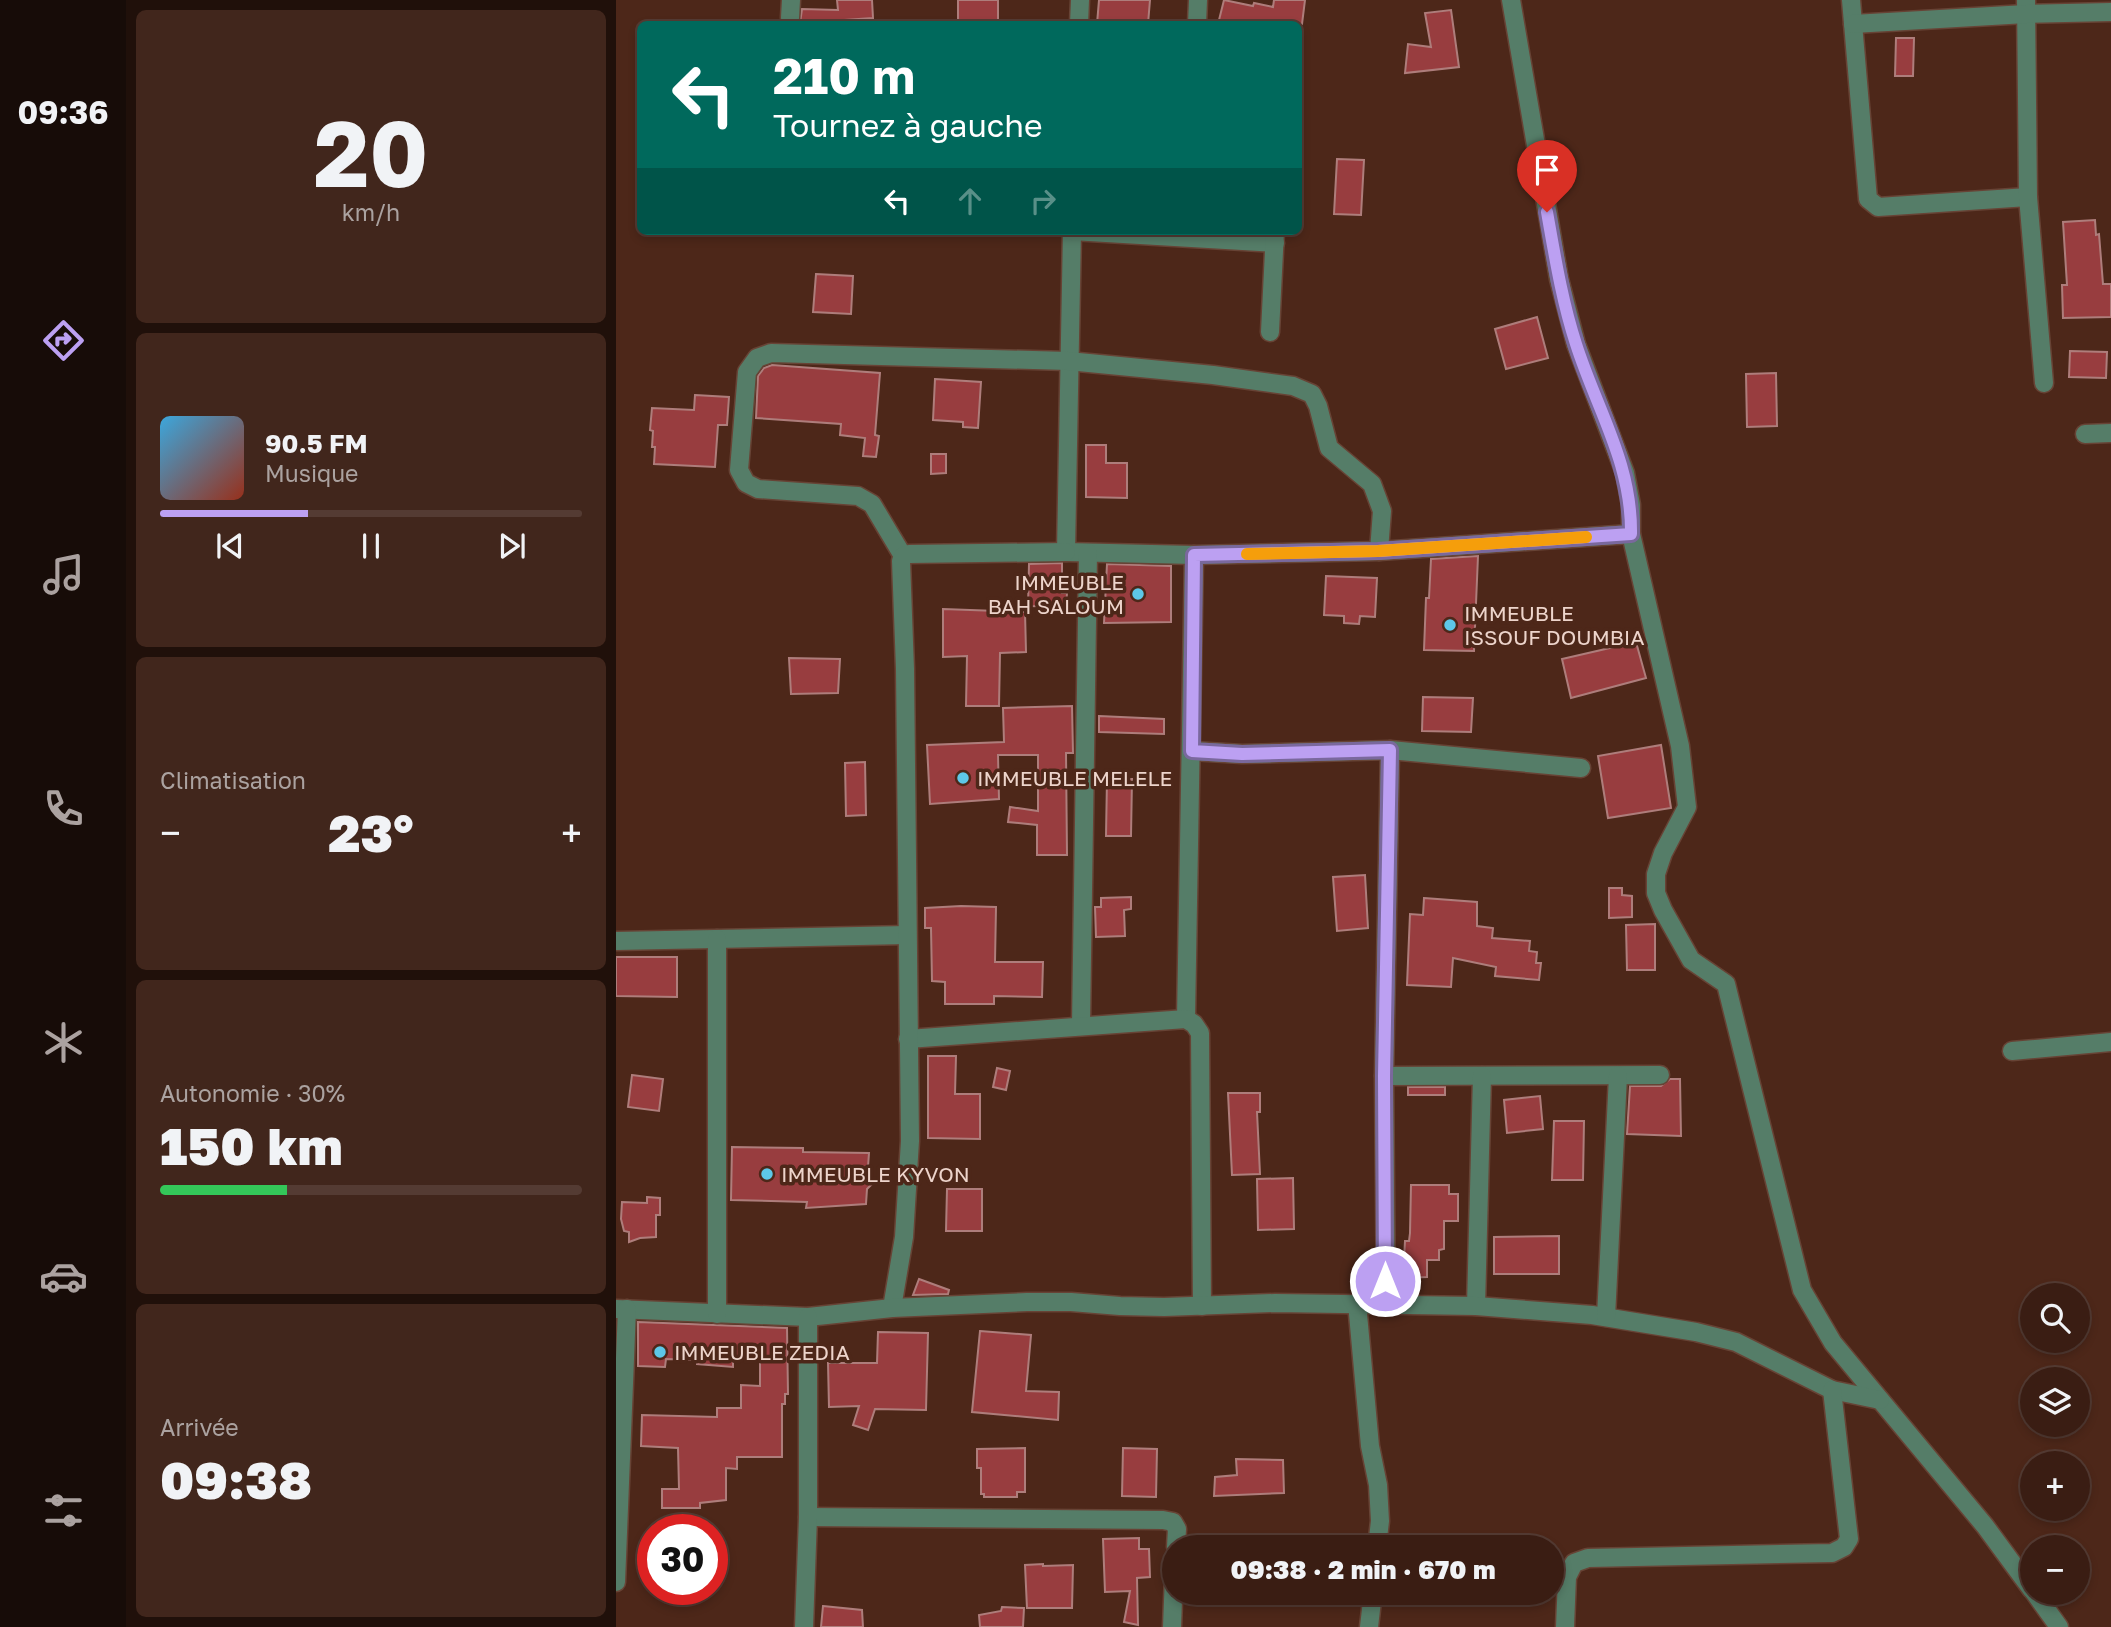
<!DOCTYPE html>
<html lang="fr">
<head>
<meta charset="utf-8">
<style>
	:root { --surface:#3a1d13; --page:#41261c; --text:#f1f3f6; --muted:#aba2a0; --line:#543b33; --accent:#bca0f2 }
	body { margin:0; font-family:"Golos Text",sans-serif; background:var(--page); color:var(--text); height:100vh; display:flex; flex-direction:column; font-size:26px; white-space:nowrap }
	* { box-sizing:border-box; margin:0 }
	p { font-size:23px; color:var(--muted) }
	.icon { flex:none; width:38px; height:38px; fill:none; stroke:currentColor; stroke-width:2; stroke-linecap:round; stroke-linejoin:round }
	.map { position:relative; flex:1; overflow:hidden }
	.side { display:flex; flex-direction:column; gap:10px; padding:10px; background:#20100a; width:490px }
	.side>* { flex:none }
	.banner { position:absolute; left:21px; top:21px; width:665px; height:214px; border-radius:10px; box-shadow:0 4px 10px #0003,0 0 0 2px var(--line); background:#00695c; color:#fff; overflow:hidden }
	.fabs { position:absolute; left:1404px; top:1283px; display:grid; gap:14px }
	.fabs a { display:grid; place-items:center; width:70px; height:70px; border-radius:50%; background:var(--surface); box-shadow:0 4px 10px #0003,0 0 0 2px var(--line); font-size:35px }
	.speed { position:absolute; left:21px; top:1514px; display:flex; gap:14px; font-size:35px; font-weight:700; text-align:center }
	.speed>* { display:grid; place-content:center; width:91px; height:91px; border-radius:50%; background:var(--surface); box-shadow:0 4px 10px #0003,0 0 0 2px var(--line); line-height:1 }
	.speed .limit { border:10px solid #d22; background:#fff; color:#111 }
	.pin { position:absolute; display:grid; place-items:center; width:60px; height:60px; color:#fff; margin:-72px -30px; border-radius:50% 50% 50% 0; rotate:-45deg; box-shadow:0 0 7px #0007 }
	.pin .icon { rotate:45deg }
	.me { position:absolute; width:77px; margin:-38px; rotate:0deg; stroke-linejoin:round; filter:drop-shadow(0 0 5px #0008) }
	.turn { display:flex; align-items:center; gap:24px; height:147px; padding:0 21px; font-size:32px }
	.turn .icon { width:91px; height:91px; stroke-width:2.5 }
	.turn b { display:block; font-size:49px; line-height:60px }
	.lanes { display:flex; align-items:center; height:66px; padding:0 21px; background:#0003; justify-content:center; gap:35px; direction:ltr }
	.lanes .off { opacity:.35 }
	.big { font-size:52px; font-weight:800; line-height:1.1 }
	.side .tile { flex:1; display:flex; flex-direction:column; justify-content:center; gap:10px; min-width:0; padding:0 24px; border-radius:10px; background:var(--page) }
	.side .dial { align-items:center; gap:0 }
	.dial b { font-size:91px; line-height:1 }
	.song { display:flex; align-items:center; gap:21px }
	.cover { width:84px; height:84px; border-radius:10px; background:linear-gradient(135deg,hsl(200 70% 55%),hsl(10 70% 35%)) }
	.played { height:7px; border-radius:4px; background:linear-gradient(90deg,var(--accent) 35%,var(--line) 35%) }
	.keys { display:flex; justify-content:space-around; direction:ltr }
	.heat { display:flex; justify-content:space-between; align-items:center; font-size:38px; direction:ltr }
	.charge { height:10px; border-radius:5px; background:linear-gradient(90deg,#34c759 30%,var(--line) 0) }
	.trip { position:absolute; left:546px; top:1535px; width:402px; height:70px; border-radius:35px; background:var(--surface); box-shadow:0 4px 10px #0003,0 0 0 2px var(--line); font-weight:800; line-height:70px; text-align:center }
	main { display:flex; flex:1; min-height:0 }
	.menu { display:flex; flex-direction:column; width:126px; justify-content:space-around; align-items:center; background:#170c08; color:var(--muted) }
	.menu .icon { width:49px; height:49px }
	.menu .selected { color:var(--accent) }
	.menu b { font-size:32px; color:var(--text) }
	.map>svg:first-child { display:block }
</style>
</head>
<body>
<main>
<nav class="menu">
<b>09:36</b>
<svg class="icon selected" aria-label="directions" viewBox="0 0 24 24"><path d="M12 3l9 9-9 9-9-9zM9 14v-3h6M13 9l2 2-2 2"/></svg>
<svg class="icon" aria-label="music" viewBox="0 0 24 24"><path d="M9 18V5l10-2v13"/><circle cx="6" cy="18" r="3"/><circle cx="16" cy="16" r="3"/></svg>
<svg class="icon" aria-label="phone" viewBox="0 0 24 24"><path d="M5 4h4l2 5-3 2q2 4 5 5l2-3 5 2v4C11 20 4 13 5 4z"/></svg>
<svg class="icon" aria-label="climate" viewBox="0 0 24 24"><path d="M12 3v18M4 7l16 10M4 17L20 7"/></svg>
<svg class="icon" aria-label="car" viewBox="0 0 24 24"><path d="M5 17H2v-5l4-1 3-4h7l3 4 3 1v5h-3M9 17h6M6 11h13"/><circle cx="7" cy="17" r="2"/><circle cx="17" cy="17" r="2"/></svg>
<svg class="icon" aria-label="filters" viewBox="0 0 24 24"><path d="M4 7h16M4 17h16"/><circle cx="9" cy="7" r="2"/><circle cx="15" cy="17" r="2"/></svg>
</nav>
<section class="side">
<div class="tile dial"><b>20</b><p>km/h</p></div>
<div class="tile">
<div class="song"><i class="cover"></i><div><b>90.5 FM</b><p>Musique</p></div></div>
<div class="played"></div>
<div class="keys"><svg class="icon" aria-label="previous" viewBox="0 0 24 24"><path d="M18 5L8 12l10 7zM5 5v14"/></svg><svg class="icon" aria-label="pause" viewBox="0 0 24 24"><path d="M8 5v14M16 5v14"/></svg><svg class="icon" aria-label="next" viewBox="0 0 24 24"><path d="M6 5l10 7-10 7zM19 5v14"/></svg></div>
</div>
<div class="tile"><p>Climatisation</p>
<div class="heat"><a>−</a><b class="big">23°</b><a>+</a></div>
</div>
<div class="tile"><p>Autonomie · 30%</p><b class="big">150 km</b><div class="charge"></div></div>
<div class="tile"><p>Arrivée</p><b class="big">09:38</b></div>
</section>
<div class="map">
<svg width="1495" height="1627" viewBox="0 0 1495 1627">
	<rect width="100%" height="100%" fill="#4d2719"/>
	<g fill="#983d3f" stroke="#ae7d7b" stroke-width="2">
		<polygon points="221,0 256,0 257,18 184,23 186,9 222,10"/>
		<polygon points="342,0 382,0 382,20 342,21"/>
		<polygon points="483,0 534,0 532,24 481,24"/>
		<polygon points="608,0 637,6 638,3 657,7 658,0 689,0 686,24 602,24"/>
		<polygon points="835,10 843,67 789,73 792,44 815,47 809,13"/>
		<polygon points="1280,38 1298,38 1297,76 1279,76"/>
		<polygon points="721,159 748,160 745,215 718,214"/>
		<polygon points="1479,220 1480,235 1483,234 1487,284 1495,284 1495,317 1447,318 1446,285 1451,285 1447,222"/>
		<polygon points="200,274 237,276 235,314 197,312"/>
		<polygon points="921,317 932,358 890,369 879,329"/>
		<polygon points="1454,351 1491,352 1490,378 1453,377"/>
		<polygon points="156,365 264,373 259,435 263,436 260,457 247,456 249,438 224,435 225,424 140,418 142,376 148,368"/>
		<polygon points="1160,373 1161,426 1131,427 1130,374"/>
		<polygon points="319,379 365,382 362,428 347,427 347,422 317,420"/>
		<polygon points="79,395 113,397 111,425 102,425 99,467 38,464 39,447 36,447 37,431 34,430 36,408 78,410"/>
		<polygon points="470,445 490,445 490,463 511,463 511,498 470,497"/>
		<polygon points="315,454 330,454 330,473 315,474"/>
		<polygon points="862,556 858,651 808,650 810,598 813,598 815,559"/>
		<polygon points="446,563 446,593 451,593 450,607 412,606 413,564"/>
		<polygon points="491,564 555,566 555,622 488,623"/>
		<polygon points="710,576 761,578 759,617 744,616 743,624 728,623 728,616 708,615"/>
		<polygon points="327,609 409,612 410,652 384,653 383,706 350,706 351,656 327,657"/>
		<polygon points="1020,642 1030,678 955,698 946,659"/>
		<polygon points="173,658 224,659 222,693 175,694"/>
		<polygon points="807,697 857,698 855,732 806,731"/>
		<polygon points="456,706 457,753 450,753 451,855 421,855 421,825 392,822 394,807 422,811 422,755 382,755 383,799 314,804 311,745 388,742 387,708"/>
		<polygon points="483,716 548,719 548,734 483,732"/>
		<polygon points="1045,745 1055,808 992,818 982,756"/>
		<polygon points="249,762 250,815 230,816 229,763"/>
		<polygon points="491,779 516,779 515,836 490,836"/>
		<polygon points="749,875 752,928 721,931 717,877"/>
		<polygon points="993,888 1006,888 1006,895 1016,896 1016,917 993,918"/>
		<polygon points="515,897 515,909 508,910 509,936 480,937 479,907 485,907 485,898"/>
		<polygon points="808,898 861,902 861,926 877,928 876,938 914,941 913,951 921,952 920,963 925,963 923,980 879,976 880,967 837,958 835,987 791,985 794,914 807,915"/>
		<polygon points="345,906 380,907 379,962 427,962 426,997 378,996 378,1004 329,1004 329,982 316,981 315,928 309,928 309,908"/>
		<polygon points="1039,924 1039,970 1011,970 1010,925"/>
		<polygon points="0,957 61,957 61,997 0,996"/>
		<polygon points="312,1056 340,1056 339,1094 364,1094 364,1139 312,1138"/>
		<polygon points="381,1068 394,1071 390,1090 377,1087"/>
		<polygon points="16,1075 47,1079 43,1111 12,1107"/>
		<polygon points="1054,1079 1064,1079 1065,1136 1011,1134 1014,1086 1045,1086"/>
		<rect x="792" y="1087" width="37" height="8"/>
		<polygon points="612,1093 644,1093 644,1112 641,1112 644,1174 616,1175"/>
		<polygon points="924,1096 927,1129 891,1133 888,1100"/>
		<polygon points="938,1121 968,1121 967,1180 936,1180"/>
		<polygon points="116,1147 187,1148 187,1152 253,1153 252,1167 256,1171 256,1184 251,1189 250,1204 190,1208 191,1202 115,1200"/>
		<polygon points="677,1178 678,1229 642,1230 641,1179"/>
		<polygon points="795,1185 833,1185 833,1194 842,1194 842,1221 828,1221 828,1249 823,1250 823,1260 811,1260 811,1277 787,1278 789,1241 793,1241 794,1233"/>
		<polygon points="331,1189 366,1189 366,1231 330,1231"/>
		<polygon points="31,1197 44,1198 44,1215 40,1215 40,1237 24,1238 13,1242 13,1232 8,1231 5,1219 6,1202 31,1203"/>
		<polygon points="943,1236 943,1274 878,1274 878,1237"/>
		<polygon points="303,1279 333,1290 332,1294 297,1295"/>
		<polygon points="22,1322 171,1328 172,1394 169,1394 169,1404 166,1404 166,1457 121,1457 121,1469 110,1468 110,1500 84,1503 84,1508 46,1508 46,1489 63,1489 62,1448 25,1446 26,1415 101,1417 101,1408 125,1408 125,1385 144,1386 144,1359 117,1356 117,1367 81,1364 81,1360 50,1359 49,1367 22,1366"/>
		<polygon points="364,1331 415,1335 410,1391 443,1392 442,1420 356,1412"/>
		<polygon points="262,1332 312,1333 310,1410 259,1409 252,1430 237,1425 243,1406 213,1407 212,1363 261,1363"/>
		<polygon points="409,1448 409,1492 401,1492 401,1497 368,1497 368,1494 365,1494 365,1468 361,1468 361,1449"/>
		<polygon points="507,1448 541,1449 540,1497 506,1496"/>
		<polygon points="620,1459 667,1460 668,1493 598,1496 599,1477 621,1475"/>
		<polygon points="523,1538 523,1549 533,1549 534,1577 521,1578 522,1625 508,1622 514,1591 489,1592 487,1539"/>
		<polygon points="427,1564 427,1566 457,1565 456,1608 411,1608 409,1565"/>
		<polygon points="207,1606 246,1610 247,1627 205,1627"/>
		<polygon points="386,1607 408,1608 407,1627 364,1627 363,1615 385,1611"/>
	</g>
	<g fill="none" stroke-linecap="round" stroke-linejoin="round">
		<g stroke="#674335" stroke-width="21">
			<g id="minor">
				<polyline points="895,0 943,279 960,344 1009,473 1015,505 1015,534 1064,746 1071,807 1047,853 1040,874 1040,893 1047,910 1075,960 1110,984 1186,1290 1217,1343 1369,1526 1416,1590"/>
				<polyline points="1235,0 1252,199 1262,207 1412,197"/>
				<polyline points="1410,0 1412,197 1428,383"/>
				<polyline points="174,18 175,0"/>
				<polyline points="463,24 464,0"/>
				<polyline points="581,24 582,0"/>
				<polyline points="1237,24 1410,14 1495,12"/>
				<polyline points="456,231 450,552 578,555 763,551 1015,534"/>
				<polyline points="456,231 659,243"/>
				<polyline points="654,332 659,231"/>
				<polyline points="1469,434 1495,433"/>
				<polyline points="287,556 256,504 242,496 142,489 130,483 123,470 131,372 141,358 155,353 452,361 597,375 677,386 696,394 702,406 713,448 756,484 766,511 763,551"/>
				<polyline points="576,751 626,754 774,750 965,768"/>
				<polyline points="0,941 291,935"/>
				<polyline points="570,1019 578,555"/>
				<polyline points="465,1025 472,553"/>
				<polyline points="292,1039 570,1019 578,1024 584,1033 586,1306"/>
				<polyline points="1396,1051 1495,1042"/>
				<polyline points="768,1076 1044,1075"/>
				<polyline points="741,1303 754,1446 762,1485 764,1521 761,1547"/>
				<polyline points="770,1306 768,1076 774,750"/>
				<polyline points="860,1306 866,1076"/>
				<polyline points="276,1308 288,1237 294,1141 289,669 285,561 287,556 293,554 450,552"/>
				<polyline points="0,1309 192,1317 276,1308 411,1302 455,1302 504,1306 548,1307 659,1303 860,1306 976,1315 1080,1332 1120,1342 1216,1390 1264,1400"/>
				<polyline points="101,1314 101,939"/>
				<polyline points="990,1317 1002,1076"/>
				<polyline points="192,1517 547,1520 557,1522 561,1529 560,1547"/>
				<polyline points="0,1582 11,1309"/>
				<polyline points="1418,1592 1443,1627"/>
				<polyline points="188,1627 192,1517 192,1317"/>
				<polyline points="556,1627 558,1575"/>
				<polyline points="753,1627 757,1592"/>
				<polyline points="949,1627 951,1577 958,1563 972,1558 1216,1553 1228,1547 1233,1539 1216,1390"/>
			</g>
		</g>
		<use href="#minor" stroke="#557d68" stroke-width="18"/>
	</g>
	<g fill="none" stroke-linecap="round" stroke-linejoin="round">
		<g stroke="#7a689d" stroke-width="18">
			<path id="route" d="M769,1281l-1,-205 6,-326 -148,4 -50,-3 2,-196 184,-4 253,-17c1,-71 -34,-124 -55,-190 -14,-43 -21,-87 -29,-132"/>
		</g>
		<use href="#route" stroke="#bca0f2" stroke-width="12"/>
		<polyline stroke="#f59e0b" stroke-width="12" points="631,554 762,551 970,537"/>
	</g>
	<g fill="#5dc7e8" stroke="#4d2719" stroke-width="2.5">
		<circle cx="522" cy="594" r="7"/>
		<circle cx="834" cy="625" r="7"/>
		<circle cx="347" cy="778" r="7"/>
		<circle cx="151" cy="1174" r="7"/>
		<circle cx="44" cy="1352" r="7"/>
	</g>
	<g text-anchor="middle" dominant-baseline="central" stroke-width="7" stroke-linejoin="round" paint-order="stroke">
		<g font-size="21" fill="#edd4cb" stroke="#4d2719" text-anchor="start">
			<text x="508" y="582" text-anchor="end">IMMEUBLE<tspan x="508" dy="24">BAH SALOUM</tspan></text>
			<text x="848" y="613">IMMEUBLE<tspan x="848" dy="24">ISSOUF DOUMBIA</tspan></text>
			<text x="361" y="778">IMMEUBLE MELELE</text>
			<text x="165" y="1174">IMMEUBLE KYVON</text>
			<text x="58" y="1352">IMMEUBLE ZEDIA</text>
		</g>
	</g>
</svg>
<div class="fabs">
<a><svg class="icon" aria-label="search" viewBox="0 0 24 24"><circle cx="10" cy="10" r="6"/><path d="M15 15l6 6"/></svg></a>
<a><svg class="icon" aria-label="layers" viewBox="0 0 24 24"><path d="M12 4l9 5-9 5-9-5zM3 14l9 5 9-5"/></svg></a>
<a>+</a>
<a>−</a>
</div>
<div class="speed"><div class="limit">30</div></div>
<div class="pin" style="left:931px;top:212px;background:#d93025"><svg class="icon" aria-label="arrive" viewBox="0 0 24 24"><path d="M6 21V4h12l-3 4 3 4H6"/></svg></div>
<svg class="me" style="left:769px;top:1281px" viewBox="-20 -20 40 40"><circle r="17" fill="#bca0f2" stroke="#fff" stroke-width="3"/><path d="M0-11L8 9 0 5-8 9z" fill="#fff"/></svg>
<div class="trip">09:38 · 2 min · 670 m</div>
<div class="banner">
<div class="turn"><svg class="icon" aria-label="left" viewBox="0 0 24 24"><path d="M17 20v-9H6M10 6l-5 5 5 5"/></svg><div><b>210 m</b>Tournez à gauche</div></div>
<div class="lanes"><svg class="icon" aria-label="left" viewBox="0 0 24 24"><path d="M17 20v-9H6M10 6l-5 5 5 5"/></svg><svg class="icon off" aria-label="ahead" viewBox="0 0 24 24"><path d="M12 20V5M6 11l6-6 6 6"/></svg><svg class="icon off" aria-label="right" viewBox="0 0 24 24"><path d="M7 20v-9h11M14 6l5 5-5 5"/></svg></div>
</div>
</div>
</main>
</body>
</html>
